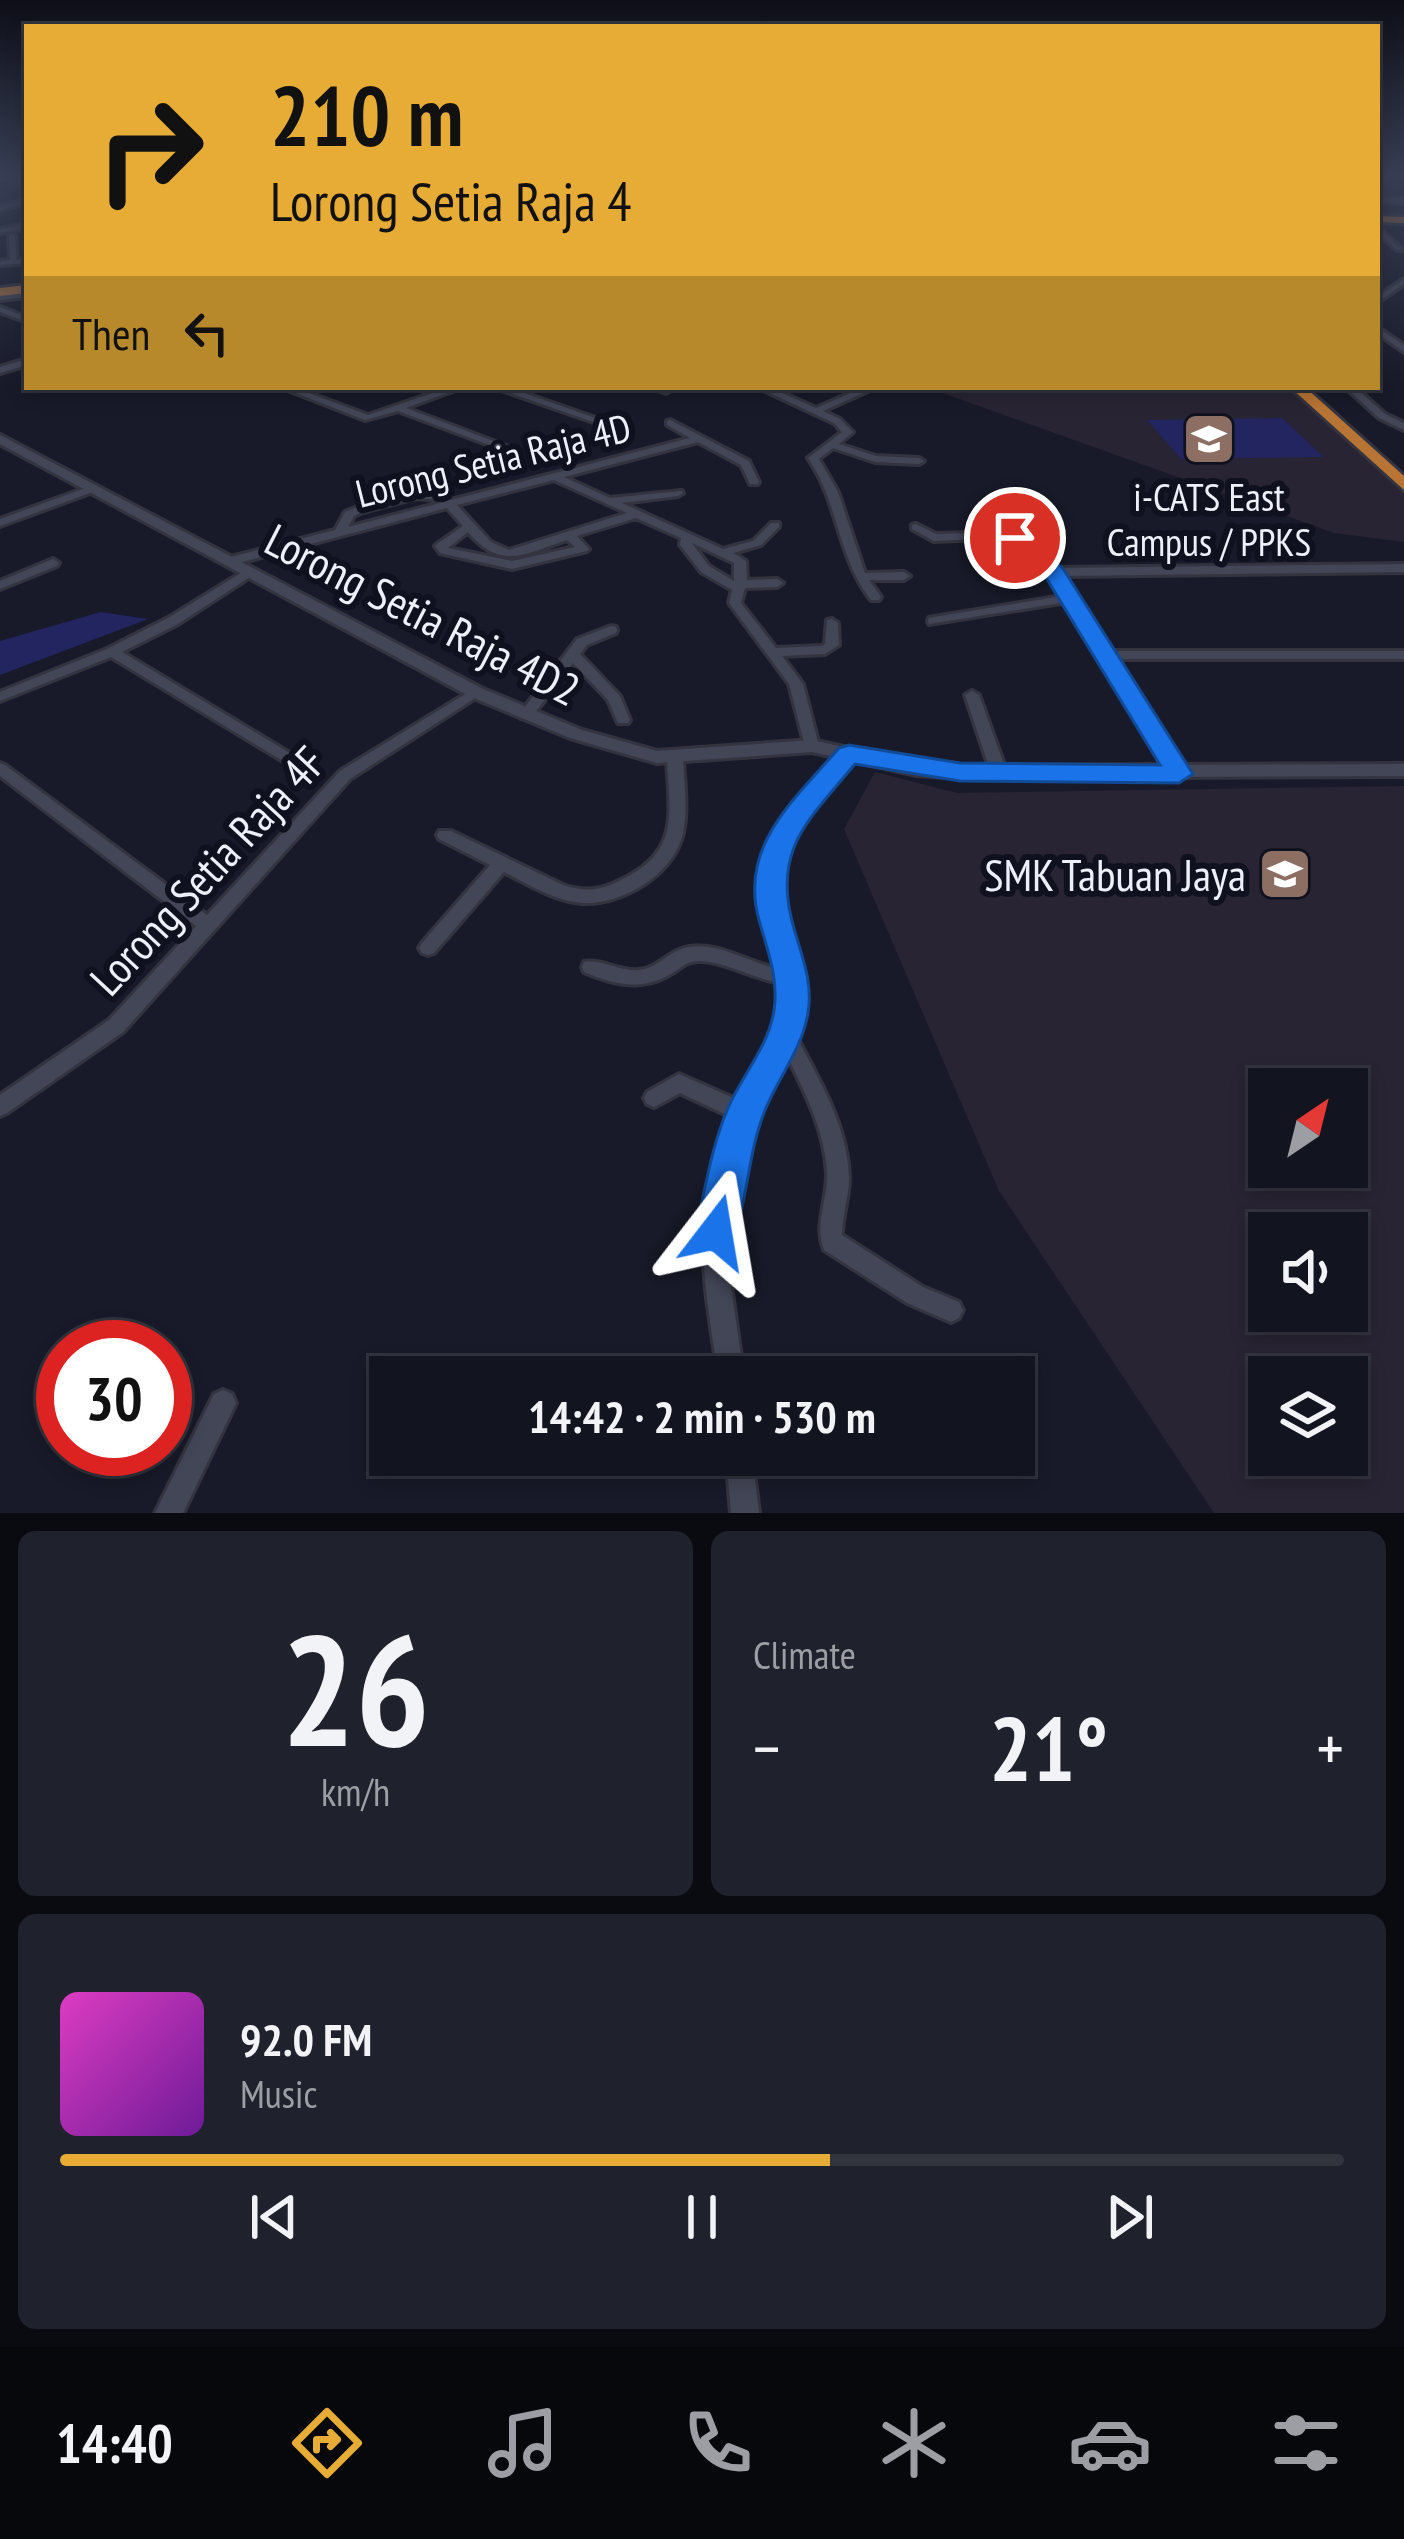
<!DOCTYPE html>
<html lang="en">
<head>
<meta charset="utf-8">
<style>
	:root { --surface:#12141f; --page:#1f212c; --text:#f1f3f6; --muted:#9c9ea4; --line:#31333d; --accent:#e6ac36 }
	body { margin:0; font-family:"PT Sans Narrow",sans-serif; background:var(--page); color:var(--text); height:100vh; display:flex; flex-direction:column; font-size:45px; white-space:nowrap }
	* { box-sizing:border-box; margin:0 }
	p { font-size:39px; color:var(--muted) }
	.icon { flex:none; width:66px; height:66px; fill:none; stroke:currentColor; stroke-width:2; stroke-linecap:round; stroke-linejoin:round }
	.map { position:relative; height:1513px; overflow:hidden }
	.side { display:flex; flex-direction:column; gap:18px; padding:18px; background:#0a0b11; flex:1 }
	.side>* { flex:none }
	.hud { position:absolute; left:24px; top:24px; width:1356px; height:366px; border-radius:0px; box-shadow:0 6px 18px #0003,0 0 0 3px var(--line); background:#e6ac36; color:#111; overflow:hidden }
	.needle { width:78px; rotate:35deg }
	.fabs { position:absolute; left:1248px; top:1068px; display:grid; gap:24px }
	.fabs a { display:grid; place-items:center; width:120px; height:120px; border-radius:0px; background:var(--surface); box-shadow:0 6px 18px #0003,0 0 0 3px var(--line); font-size:60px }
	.speed { position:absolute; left:36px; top:1320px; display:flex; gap:24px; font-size:60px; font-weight:700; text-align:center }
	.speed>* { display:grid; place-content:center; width:156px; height:156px; border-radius:50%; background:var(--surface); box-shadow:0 6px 18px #0003,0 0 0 3px var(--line); line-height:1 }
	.speed .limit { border:18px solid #d22; background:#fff; color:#111 }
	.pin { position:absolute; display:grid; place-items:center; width:102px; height:102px; color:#fff; margin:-51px; border:6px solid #fff; border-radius:50%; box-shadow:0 3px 12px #0007 }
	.me { position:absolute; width:132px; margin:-66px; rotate:14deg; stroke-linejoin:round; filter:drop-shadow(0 0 9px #0008) }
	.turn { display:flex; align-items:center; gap:42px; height:252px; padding:0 48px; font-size:54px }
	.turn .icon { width:156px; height:156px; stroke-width:2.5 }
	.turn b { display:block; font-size:84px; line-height:102px }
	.then { display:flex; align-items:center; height:114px; padding:0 48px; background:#0003; gap:24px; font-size:45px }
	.big { font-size:90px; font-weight:600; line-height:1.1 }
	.side .card { flex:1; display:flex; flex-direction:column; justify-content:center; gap:18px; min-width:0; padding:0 42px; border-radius:18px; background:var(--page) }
	.side .dial { align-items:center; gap:0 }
	.dial b { font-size:156px; line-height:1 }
	.song { display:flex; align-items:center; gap:36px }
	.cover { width:144px; height:144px; border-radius:18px; background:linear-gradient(135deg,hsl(310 70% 55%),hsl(280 70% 35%)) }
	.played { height:12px; border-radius:6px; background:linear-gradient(90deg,var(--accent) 60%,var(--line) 60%) }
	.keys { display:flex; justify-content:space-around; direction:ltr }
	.heat { display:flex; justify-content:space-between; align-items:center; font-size:66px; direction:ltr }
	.side .tiles { flex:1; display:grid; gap:18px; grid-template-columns:1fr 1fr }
	.card:last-child { grid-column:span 2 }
	.trip { position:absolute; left:369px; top:1356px; width:666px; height:120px; border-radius:0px; background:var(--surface); box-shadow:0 6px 18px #0003,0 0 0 3px var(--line); font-weight:600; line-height:120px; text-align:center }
	.tabs { display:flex; height:192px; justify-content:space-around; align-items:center; background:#07080c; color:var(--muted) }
	.tabs .icon { width:84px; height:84px }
	.tabs .on { color:var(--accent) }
	.tabs b { font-size:54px; color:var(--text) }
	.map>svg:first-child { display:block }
</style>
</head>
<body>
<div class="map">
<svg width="1404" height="1513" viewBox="0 0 1404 1513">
	<rect width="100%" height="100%" fill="#181a29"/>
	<g fill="#282433" fill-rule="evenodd">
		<polygon points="926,387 1293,387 1404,490 1404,542 1334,533"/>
		<path d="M875,772l82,21 447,-7v727h-190l-215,-322 -155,-362zM1269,1089h78v78h-78zM1269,1233h78v78h-78zM1269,1377h78v78h-78z"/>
	</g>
	<g fill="#222560">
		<polygon points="1282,418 1324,457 1181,459 1147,420"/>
		<polygon points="101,612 148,619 0,675 0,641"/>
	</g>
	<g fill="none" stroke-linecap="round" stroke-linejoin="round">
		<g stroke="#33343f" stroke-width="6">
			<g id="minor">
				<polygon points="1,176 27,181 27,185 0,179"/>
				<polygon points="1377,198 1404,199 1404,203 1377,202"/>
				<polygon points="27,199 27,203 0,210 0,206"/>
				<polygon points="1377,227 1401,248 1401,250 1397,250 1377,232"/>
				<polygon points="12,234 15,236 17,260 27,259 27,263 0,265 0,261 10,260 9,236"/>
				<polygon points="1404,279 1404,284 1377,303 1377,297"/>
				<polygon points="27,293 27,297 0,300 0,296"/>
				<polygon points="0,307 27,317 27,322 0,312"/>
				<polygon points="1377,327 1404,345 1404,352 1377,333"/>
				<polygon points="27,359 27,365 0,373 0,367"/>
				<polygon points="280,387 293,387 368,415 450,387 464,387 406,408 509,447 500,449 398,411 365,420"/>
				<polygon points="493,387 507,387 607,422 599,424"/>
				<polygon points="651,387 666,387 671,390 666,393"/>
				<path d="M757,387h12l47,21 48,-21h13l-54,24 17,8 13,13 -14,12 37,12 43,2 5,3 -5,3 -44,-2 -42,-14 -14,11 19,33 27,81 39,-1 6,4 -6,4h-35l12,17 -2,3h-8c-34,-44 -32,-97 -63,-142l34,-26 -8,-9z"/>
				<polygon points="1345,387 1355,387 1385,414 1404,423 1404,430 1379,418"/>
				<path d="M670,420l79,41 10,21 -1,2h-8l-9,-19 -43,-23 -134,35 46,21 72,-7 1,2 -5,3 -56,7 101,46 30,-8 18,-18h8v4l-18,18 -28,8 13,8 1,19 30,-1 6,4 -6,4 -32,1 -4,15 35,45 46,-2 3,-2 2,-24 5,-1 6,4 1,22 -14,9 -43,2 21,28 16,62 -2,3 -5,2 -7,-5 -16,-62 -60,-81 3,-13 -31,-18 -21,-27 1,-7 -45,-20 -59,18 12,13 -2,2 -75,18 -72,-16 -5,-7 2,-2 26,-18 -16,-18 -216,57 -6,-4 2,-3 108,-28 10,-18c32,-14 74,-29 106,-12l239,-62 -23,-13v-4zM554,480l73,33 -118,37 -18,-8 -34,-37zM416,498l15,1 9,4 -92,24 6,-11 8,-4zM468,532c34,40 58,21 99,8l8,7 -63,14 -64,-13zM692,543l42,20v18l-25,-15z"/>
				<polygon points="94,485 99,488 98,490 0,526 0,519"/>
				<polygon points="916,524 936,534 1009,532 1057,568 1404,564 1404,572 1062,576 1110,651 1404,651 1404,659 1115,659 1187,774 1179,779 1174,778 1067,602 929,624 928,621 929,618 934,617 1062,596 1049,574 1002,538 934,541 912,529 912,525"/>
				<polygon points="53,559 59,563 57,566 0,589 0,581"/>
				<polygon points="249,568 253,569 253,575 178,624 122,652 298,758 301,761 298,764 288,764 111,657 0,701 0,692 107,649 168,618"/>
				<polygon points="611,626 616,627 617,630 616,633 587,645 580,654 620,696 630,720 628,723 618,723 608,700 573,663 531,718 521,718 519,715 521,712 577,639"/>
				<polygon points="475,688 480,689 482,692 480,695 350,779 123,1032 7,1113 0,1116 0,1095 109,1020 196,926 0,776 0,763 5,765 207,915 340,771"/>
				<polygon points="972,691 979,695 1007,773 1004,777 999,778 991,773 965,695"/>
				<path d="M849,749l7,5c-23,29 -52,54 -68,89 -29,66 30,122 7,191 23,44 53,92 54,144 0,19 -7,38 -7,57l81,52 36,15 4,8 -4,8 -8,4 -44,-19 -83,-53c-10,-26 4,-50 3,-77 -2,-42 -22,-81 -41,-119l-32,62 -17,57 -8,44 -1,49 16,111h-26c-5,-43 -15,-87 -14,-131 1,-44 15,-87 29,-128l-53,-25 -26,14 -7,-3 -3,-6 3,-6 32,-18 61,27c19,-40 45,-71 43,-118 -29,-3 -54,-21 -83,-22 -15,-1 -20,9 -33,15 -28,15 -55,8 -83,-4l-2,-5 2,-5c18,-3 36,10 55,8 20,-2 30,-20 50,-23 32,-5 61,17 91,22 -5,-25 -16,-49 -18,-74 -5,-59 45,-105 82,-144z"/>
				<path d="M675,753l8,5c1,24 5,51 0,75 -9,41 -60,72 -101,70 -27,-2 -55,-19 -78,-31l-70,81 -6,2 -6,-2 -3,-5 3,-5 68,-78 -51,-26 -2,-4 2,-4h12l112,54c20,7 37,6 56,-4 61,-28 51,-65 48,-123z"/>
				<polygon points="223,1390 232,1394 236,1403 183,1513 155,1513 214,1394"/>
				<polygon points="726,1455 752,1455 759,1513 731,1513"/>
			</g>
		</g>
		<g stroke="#33343f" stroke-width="6">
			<g id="tertiary">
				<polygon points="27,224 27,228 0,233 0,229"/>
				<polygon points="0,435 481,688 582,730 657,751 812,740 917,763 960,766 1404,764 1404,776 960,778 917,775 812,752 657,763 570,738 469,696 0,444"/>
			</g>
		</g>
		<g stroke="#33343f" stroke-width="6">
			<polygon id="primary" points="27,285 27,293 0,296 0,288"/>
		</g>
		<g stroke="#33343f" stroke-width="6">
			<g id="trunk">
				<polygon points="1377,216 1404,217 1404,223 1377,222"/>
				<polygon points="1290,387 1305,387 1404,476 1404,490"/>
			</g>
		</g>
		<use href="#minor" fill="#434657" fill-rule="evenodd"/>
		<use href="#tertiary" fill="#434657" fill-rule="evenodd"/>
		<use href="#primary" fill="#9b693d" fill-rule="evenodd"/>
		<use href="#trunk" fill="#b87434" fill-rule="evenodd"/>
	</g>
	<linearGradient id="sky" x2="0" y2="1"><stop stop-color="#0d0e17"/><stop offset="0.45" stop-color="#373e54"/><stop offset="1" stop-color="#373e54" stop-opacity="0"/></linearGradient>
	<rect width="1404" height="387" fill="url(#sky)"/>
	<path fill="#1a73e8" stroke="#114b97" stroke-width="3" d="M1015,532l47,35 131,207 -14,9 -219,-2 -105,-17c-48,58 -85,87 -60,168 8,27 18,53 13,81 -6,37 -31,66 -44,100 -17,43 -16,91 -34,134l-14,5 -15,-5 -6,-15c10,-40 16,-85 33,-124 14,-33 41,-62 46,-98 5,-31 -7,-61 -15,-90 -21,-74 36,-121 80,-172l10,-3 111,18 200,2 -115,-189 -41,-38z"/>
	<defs>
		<g id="university-square" transform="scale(2.7)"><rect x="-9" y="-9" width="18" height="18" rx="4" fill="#8d6e63" stroke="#0f111f"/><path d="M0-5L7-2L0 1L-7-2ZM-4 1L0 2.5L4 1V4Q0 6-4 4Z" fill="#fff"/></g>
		<g id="school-square" transform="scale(2.7)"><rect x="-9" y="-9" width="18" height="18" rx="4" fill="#8d6e63" stroke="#0f111f"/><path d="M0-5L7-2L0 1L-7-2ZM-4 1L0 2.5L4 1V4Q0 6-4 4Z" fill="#fff"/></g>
	</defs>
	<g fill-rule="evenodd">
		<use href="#university-square" x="1209" y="439"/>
		<use href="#school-square" x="1285" y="874"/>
	</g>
	<g text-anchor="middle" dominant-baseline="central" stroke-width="12" stroke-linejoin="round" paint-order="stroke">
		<g font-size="39" fill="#edeff9" stroke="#0f111f">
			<text transform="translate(493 460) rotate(-14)">Lorong Setia Raja 4D</text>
		</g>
		<g font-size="39" fill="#edeff9" stroke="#0f111f">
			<text x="1209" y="496">i-CATS East<tspan x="1209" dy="45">Campus / PPKS</tspan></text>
		</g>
		<g font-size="45" fill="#edeff9" stroke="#0f111f">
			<text transform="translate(423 614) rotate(27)">Lorong Setia Raja 4D2</text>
			<text transform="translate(207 870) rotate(-47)">Lorong Setia Raja 4F</text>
		</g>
		<g font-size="45" fill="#edeff9" stroke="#0f111f" text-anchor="end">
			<text x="1246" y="874">SMK Tabuan Jaya</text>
		</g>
	</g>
</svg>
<div class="fabs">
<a><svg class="needle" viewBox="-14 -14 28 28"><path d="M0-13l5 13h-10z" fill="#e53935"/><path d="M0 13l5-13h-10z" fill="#9c9ea4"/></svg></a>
<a><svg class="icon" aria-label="sound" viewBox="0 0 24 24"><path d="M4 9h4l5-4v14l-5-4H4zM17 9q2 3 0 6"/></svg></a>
<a><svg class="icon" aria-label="layers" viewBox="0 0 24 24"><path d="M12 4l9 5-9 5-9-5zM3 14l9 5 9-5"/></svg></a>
</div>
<div class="speed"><div class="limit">30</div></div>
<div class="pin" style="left:1015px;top:538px;background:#d93025"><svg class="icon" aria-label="arrive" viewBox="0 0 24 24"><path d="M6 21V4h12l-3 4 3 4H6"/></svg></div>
<svg class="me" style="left:716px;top:1232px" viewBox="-20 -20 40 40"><path d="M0-17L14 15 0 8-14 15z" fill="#1a73e8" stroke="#fff" stroke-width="4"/></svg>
<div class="trip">14:42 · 2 min · 530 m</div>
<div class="hud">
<div class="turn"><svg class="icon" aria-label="right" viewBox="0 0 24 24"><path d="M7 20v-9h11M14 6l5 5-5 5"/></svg><div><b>210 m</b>Lorong Setia Raja 4</div></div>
<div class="then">Then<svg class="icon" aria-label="left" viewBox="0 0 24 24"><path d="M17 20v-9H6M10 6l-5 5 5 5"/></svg></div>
</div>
</div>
<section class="side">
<div class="tiles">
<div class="card dial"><b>26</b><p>km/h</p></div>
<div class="card"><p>Climate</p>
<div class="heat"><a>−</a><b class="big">21°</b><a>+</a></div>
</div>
<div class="card">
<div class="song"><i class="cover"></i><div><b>92.0 FM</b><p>Music</p></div></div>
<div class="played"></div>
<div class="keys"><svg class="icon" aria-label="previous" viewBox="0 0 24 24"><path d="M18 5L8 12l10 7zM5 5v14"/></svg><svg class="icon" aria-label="pause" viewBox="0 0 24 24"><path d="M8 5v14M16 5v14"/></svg><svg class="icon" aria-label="next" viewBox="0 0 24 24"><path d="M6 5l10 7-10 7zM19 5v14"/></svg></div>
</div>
</div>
</section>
<nav class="tabs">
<b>14:40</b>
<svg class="icon on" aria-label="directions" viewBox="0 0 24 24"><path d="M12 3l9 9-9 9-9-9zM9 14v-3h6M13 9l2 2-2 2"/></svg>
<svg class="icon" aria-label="music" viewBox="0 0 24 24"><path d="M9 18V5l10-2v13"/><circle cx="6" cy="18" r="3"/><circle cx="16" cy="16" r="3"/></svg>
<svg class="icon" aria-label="phone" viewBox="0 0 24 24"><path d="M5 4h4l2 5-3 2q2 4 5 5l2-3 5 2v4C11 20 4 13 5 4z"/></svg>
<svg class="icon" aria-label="climate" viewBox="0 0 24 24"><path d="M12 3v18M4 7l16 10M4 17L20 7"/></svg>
<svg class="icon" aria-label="car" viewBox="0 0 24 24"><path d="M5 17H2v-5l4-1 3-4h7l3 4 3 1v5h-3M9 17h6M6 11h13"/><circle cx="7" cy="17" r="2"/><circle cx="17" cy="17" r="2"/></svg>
<svg class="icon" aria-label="filters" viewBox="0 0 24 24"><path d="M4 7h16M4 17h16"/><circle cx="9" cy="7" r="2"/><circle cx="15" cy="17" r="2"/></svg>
</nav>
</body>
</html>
